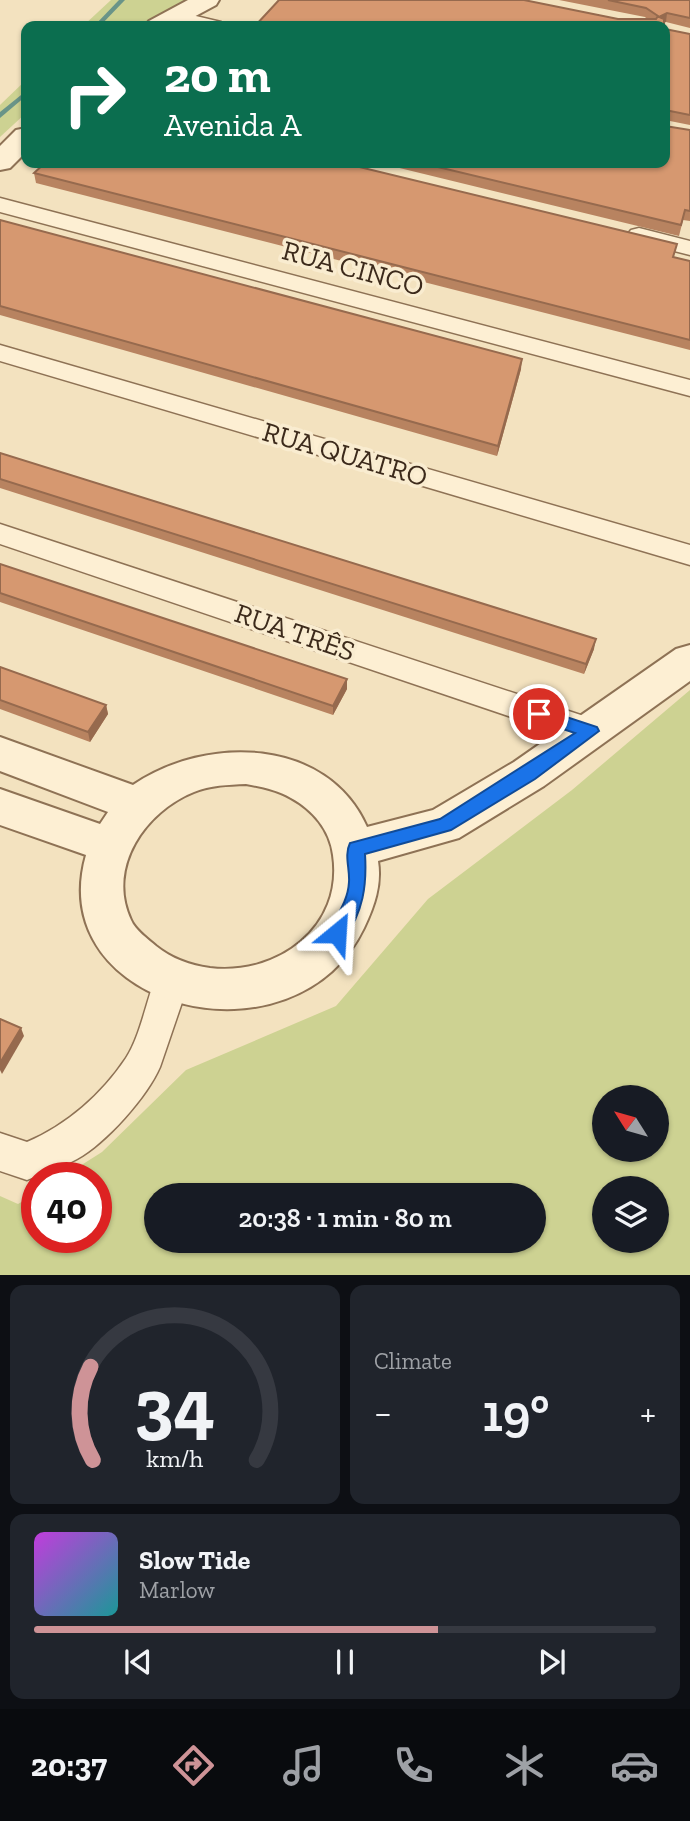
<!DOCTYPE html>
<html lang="en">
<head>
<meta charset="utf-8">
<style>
	:root { --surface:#171b24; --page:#20242c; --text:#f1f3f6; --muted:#9ea1a6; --line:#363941; --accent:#ce9397 }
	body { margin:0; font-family:"Zilla Slab",serif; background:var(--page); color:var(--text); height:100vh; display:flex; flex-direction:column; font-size:26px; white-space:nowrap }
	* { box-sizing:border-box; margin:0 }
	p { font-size:23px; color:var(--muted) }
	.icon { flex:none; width:38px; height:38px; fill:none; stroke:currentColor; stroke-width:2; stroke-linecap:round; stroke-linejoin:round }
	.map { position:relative; height:1275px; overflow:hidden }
	.panel { display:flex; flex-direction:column; gap:10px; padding:10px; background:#0d0f14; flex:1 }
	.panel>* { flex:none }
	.hud { position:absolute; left:21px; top:21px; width:649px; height:147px; border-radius:14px; box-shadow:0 2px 5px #0004; background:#0b6e4f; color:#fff; overflow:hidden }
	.needle { width:46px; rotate:307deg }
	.tools { position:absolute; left:592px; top:1085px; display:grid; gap:14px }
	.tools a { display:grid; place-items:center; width:77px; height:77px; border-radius:50%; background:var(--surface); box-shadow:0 2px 5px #0004; font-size:35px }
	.speed { position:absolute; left:21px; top:1162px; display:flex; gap:14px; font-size:35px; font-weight:700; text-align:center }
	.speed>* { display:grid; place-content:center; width:91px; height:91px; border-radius:50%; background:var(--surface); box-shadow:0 2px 5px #0004; line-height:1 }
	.speed .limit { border:10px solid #d22; background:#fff; color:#111 }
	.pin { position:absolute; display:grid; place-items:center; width:60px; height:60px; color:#fff; margin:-30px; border:4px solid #fff; border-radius:50%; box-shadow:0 2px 7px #0007 }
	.me { position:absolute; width:77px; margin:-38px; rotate:27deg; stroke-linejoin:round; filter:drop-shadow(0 0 5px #0008) }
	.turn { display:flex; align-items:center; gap:24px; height:147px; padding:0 28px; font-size:32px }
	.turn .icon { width:91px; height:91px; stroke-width:2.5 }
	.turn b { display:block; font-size:49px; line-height:60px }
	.big { font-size:52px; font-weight:600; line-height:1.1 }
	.panel .tile { flex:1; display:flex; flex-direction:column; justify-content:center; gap:10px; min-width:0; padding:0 24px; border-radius:14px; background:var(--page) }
	.panel .dial { align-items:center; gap:0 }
	.dial svg { height:182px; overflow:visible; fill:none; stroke:var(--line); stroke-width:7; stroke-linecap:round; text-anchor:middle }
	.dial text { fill:var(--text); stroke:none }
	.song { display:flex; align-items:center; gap:21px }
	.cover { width:84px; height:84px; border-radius:10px; background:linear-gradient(135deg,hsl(290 70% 55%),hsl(180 70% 35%)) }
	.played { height:7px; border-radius:4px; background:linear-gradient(90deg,var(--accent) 65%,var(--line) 65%) }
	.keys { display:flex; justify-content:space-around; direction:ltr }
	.heat { display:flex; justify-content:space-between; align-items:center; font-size:38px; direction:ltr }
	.panel .tiles { flex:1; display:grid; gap:10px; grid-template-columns:1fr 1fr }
	.tile:last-child { grid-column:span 2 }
	.trip { position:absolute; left:144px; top:1183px; width:402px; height:70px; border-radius:35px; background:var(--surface); box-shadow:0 2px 5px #0004; font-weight:600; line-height:70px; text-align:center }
	.menu { display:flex; height:112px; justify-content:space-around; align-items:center; background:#090b0e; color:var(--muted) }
	.menu .icon { width:49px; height:49px }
	.menu .active { color:var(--accent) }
	.menu b { font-size:32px; color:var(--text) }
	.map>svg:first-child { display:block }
</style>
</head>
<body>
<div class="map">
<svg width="690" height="1275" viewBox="0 0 690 1275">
	<rect width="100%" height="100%" fill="#f3e2bf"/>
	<g fill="#cdd292" fill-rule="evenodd">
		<polygon points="111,0 185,0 139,26 83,26"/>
		<polygon points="26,80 26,113 0,137 0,105"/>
		<path d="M690,690v585h-690v-79l18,8 19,-11v44h59v-59h-35l41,-26 84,-82 150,-64 92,-107 144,-109zM604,1097h52v53h-52zM604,1188h52v53h-52zM156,1195h378v46h-378z"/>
	</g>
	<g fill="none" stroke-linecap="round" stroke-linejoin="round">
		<g fill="#699488" fill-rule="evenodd">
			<polygon points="119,0 125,0 100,26 94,26"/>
			<polygon points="26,91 26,96 0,118 0,112"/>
		</g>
		<g stroke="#8e7255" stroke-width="3">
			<g id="minor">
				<polygon points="175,11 221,22 224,26 190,26 168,21 165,17 168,13"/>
				<polygon points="0,198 690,380 690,396 0,212"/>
				<polygon points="639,228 690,241 690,255 631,240 627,235 631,230"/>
				<polygon points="0,345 690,545 690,565 0,361"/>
				<polygon points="0,524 602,722 607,731 602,740 591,744 0,544"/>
				<path d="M171,966l13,5 5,11 -29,85c-13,30 -54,76 -83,92 -15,8 -34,14 -50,21l-27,-9v-38l27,9c40,-17 75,-48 99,-84 15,-23 21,-61 32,-87z"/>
			</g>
		</g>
		<g stroke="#8e7255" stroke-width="4">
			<g id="tertiary">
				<polygon points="188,0 219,0 216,5 177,26 145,26 149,21"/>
				<polygon points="26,128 26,152 10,168 0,170 0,146 16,130"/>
				<path d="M690,645v36l-146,105 -85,52 -81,23c4,24 -4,46 -14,67 -69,144 -322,82 -278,-73l-86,-30v-36l100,35 8,-12 -108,-41v-34l133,48c73,-50 194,-48 234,42l66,-17 81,-48 162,-113zM246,784c16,3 31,6 45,14 22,12 39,32 42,57 11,73 -56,121 -123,113 -20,-3 -38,-9 -54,-22 -8,-7 -21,-16 -25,-26 -25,-53 15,-109 63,-128 16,-7 34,-7 52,-8z"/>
			</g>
		</g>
		<use href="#minor" fill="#fdefd3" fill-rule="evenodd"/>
		<use href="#tertiary" fill="#fdefd3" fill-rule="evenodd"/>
	</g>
	<g fill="#b88360">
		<polygon points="559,0 690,0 690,28 666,22 618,19 647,19 645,17"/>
		<polygon points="665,29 690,34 690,125 665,120"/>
		<polygon points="690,130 690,221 683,220 679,236 379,163 665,163"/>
		<polygon points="34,173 674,257 690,261 690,350 36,183"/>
		<polygon points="0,220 521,369 497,456 0,315"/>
		<polygon points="0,453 594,649 584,674 0,488"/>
		<polygon points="0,564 347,679 347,689 333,715 0,602"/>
		<polygon points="0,667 106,705 108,714 90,742 0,709"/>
	</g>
	<g fill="#966a4e">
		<polygon points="667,13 666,22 657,26 659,17"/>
		<polygon points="522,359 521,369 497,456 498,446"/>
		<polygon points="596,639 594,649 584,674 586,664"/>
		<polygon points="347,679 347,689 333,715 333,706"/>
		<polygon points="106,705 108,714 90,742 88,732"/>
		<polygon points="21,1028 24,1036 2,1074 0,1070 0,1063"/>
	</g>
	<g fill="#d69870" stroke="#966a4e" stroke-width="2">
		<polygon points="279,0 524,0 618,19 656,19 658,16 646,8 608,0 690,0 690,18 667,13 659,17 664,19 664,26 255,26"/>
		<polygon points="665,29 690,34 690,115 665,110 665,116"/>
		<polygon points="665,126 690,130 690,211 685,210 681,225 421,163 665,163"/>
		<polygon points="45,163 343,163 677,244 673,257 690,261 690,340 34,173"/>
		<polygon points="0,220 522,359 498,446 0,306"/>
		<polygon points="0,453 596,639 586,664 0,479"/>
		<polygon points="0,564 347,679 333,706 0,593"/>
		<polygon points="0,667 106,705 88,732 0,700"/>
		<polygon points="0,1019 21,1028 0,1063"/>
	</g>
	<path fill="#1a73e8" stroke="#114b97" stroke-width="2" d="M539,708l58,19 2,4 -64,48 -84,51 -86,24c2,32 -2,58 -21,85h-13l-3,-6c8,-17 20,-31 21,-51 1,-13 -5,-27 1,-39l90,-24 135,-86 -42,-14v-10z"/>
	<g text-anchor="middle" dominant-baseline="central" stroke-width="7" stroke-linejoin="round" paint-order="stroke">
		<g font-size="28" fill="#3c2a1b" stroke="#f9ecd0">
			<text transform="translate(353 268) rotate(15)">RUA CINCO</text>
			<text transform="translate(345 454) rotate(16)">RUA QUATRO</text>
			<text transform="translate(295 632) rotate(19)">RUA TRÊS</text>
		</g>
	</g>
</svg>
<div class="tools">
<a><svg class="needle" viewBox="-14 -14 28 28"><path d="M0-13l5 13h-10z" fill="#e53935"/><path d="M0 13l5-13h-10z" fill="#9ea1a6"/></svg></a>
<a><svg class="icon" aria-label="layers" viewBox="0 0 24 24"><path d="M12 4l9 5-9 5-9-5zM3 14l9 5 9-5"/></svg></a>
</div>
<div class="speed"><div class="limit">40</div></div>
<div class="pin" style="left:539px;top:714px;background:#d93025"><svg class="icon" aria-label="arrive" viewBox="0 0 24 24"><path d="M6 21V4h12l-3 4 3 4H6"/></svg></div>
<svg class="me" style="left:337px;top:933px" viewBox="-20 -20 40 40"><path d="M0-17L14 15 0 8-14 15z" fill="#1a73e8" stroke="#fff" stroke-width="4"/></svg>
<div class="trip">20:38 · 1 min · 80 m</div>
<div class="hud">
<div class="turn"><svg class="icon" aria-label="right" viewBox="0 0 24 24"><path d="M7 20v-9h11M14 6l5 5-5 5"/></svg><div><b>20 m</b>Avenida A</div></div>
</div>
</div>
<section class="panel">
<div class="tiles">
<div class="tile dial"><svg viewBox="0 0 100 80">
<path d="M14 69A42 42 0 1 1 86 69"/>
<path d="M14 69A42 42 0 0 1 13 28" stroke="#ce9397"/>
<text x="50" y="56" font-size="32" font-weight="700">34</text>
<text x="50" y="72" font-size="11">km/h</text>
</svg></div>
<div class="tile"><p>Climate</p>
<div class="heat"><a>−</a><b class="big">19°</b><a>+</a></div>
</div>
<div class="tile">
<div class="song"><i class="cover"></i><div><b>Slow Tide</b><p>Marlow</p></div></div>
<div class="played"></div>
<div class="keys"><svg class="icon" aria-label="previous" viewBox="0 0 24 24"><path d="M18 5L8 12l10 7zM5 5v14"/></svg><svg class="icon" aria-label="pause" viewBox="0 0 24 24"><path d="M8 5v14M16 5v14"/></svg><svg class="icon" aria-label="next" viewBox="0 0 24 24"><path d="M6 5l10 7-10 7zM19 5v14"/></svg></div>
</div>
</div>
</section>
<nav class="menu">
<b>20:37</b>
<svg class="icon active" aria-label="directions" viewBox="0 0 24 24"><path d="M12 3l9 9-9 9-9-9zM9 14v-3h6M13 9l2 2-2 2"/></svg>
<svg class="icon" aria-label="music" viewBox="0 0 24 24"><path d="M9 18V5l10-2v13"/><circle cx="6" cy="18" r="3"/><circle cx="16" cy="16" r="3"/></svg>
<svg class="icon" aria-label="phone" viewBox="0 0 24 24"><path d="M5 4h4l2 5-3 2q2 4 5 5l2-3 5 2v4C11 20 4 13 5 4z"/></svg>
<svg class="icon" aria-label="climate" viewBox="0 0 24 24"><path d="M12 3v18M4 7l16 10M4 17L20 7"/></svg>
<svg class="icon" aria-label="car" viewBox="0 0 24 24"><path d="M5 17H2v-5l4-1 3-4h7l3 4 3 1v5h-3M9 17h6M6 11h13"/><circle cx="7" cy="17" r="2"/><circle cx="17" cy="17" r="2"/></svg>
</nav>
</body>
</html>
